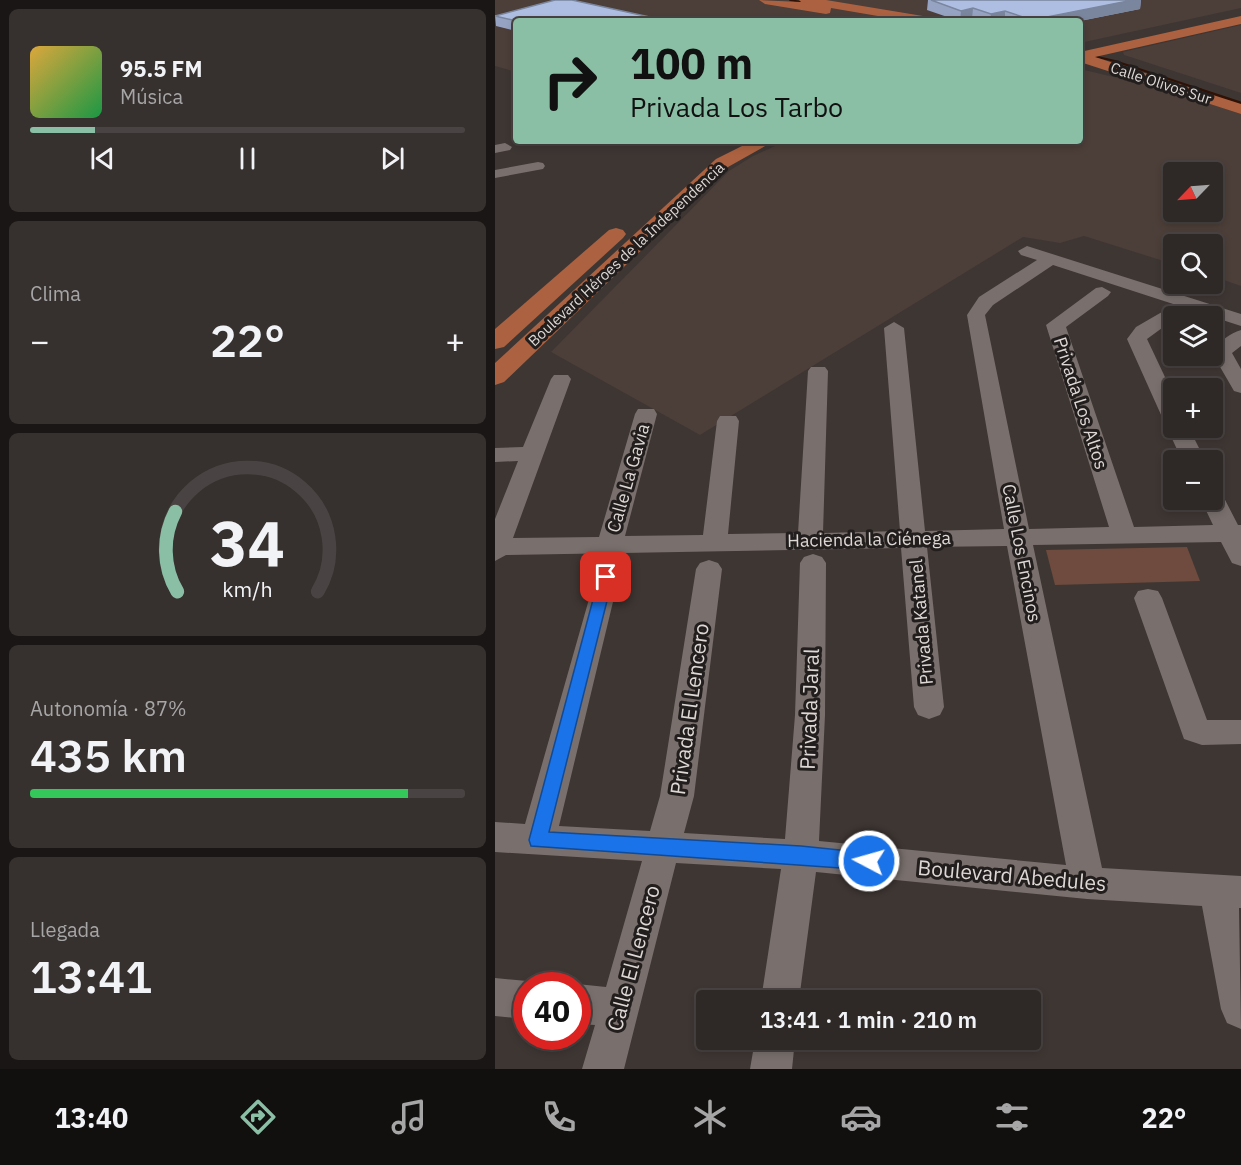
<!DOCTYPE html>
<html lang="es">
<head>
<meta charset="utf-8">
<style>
	:root { --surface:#2e2826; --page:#36302e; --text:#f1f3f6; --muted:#a7a6a7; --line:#494443; --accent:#8abfa5 }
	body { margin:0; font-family:"IBM Plex Sans",sans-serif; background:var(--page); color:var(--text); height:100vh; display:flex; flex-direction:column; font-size:22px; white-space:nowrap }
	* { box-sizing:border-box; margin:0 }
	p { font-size:20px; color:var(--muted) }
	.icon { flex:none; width:33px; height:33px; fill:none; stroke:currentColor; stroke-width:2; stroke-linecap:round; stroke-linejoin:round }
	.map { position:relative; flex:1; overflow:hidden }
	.drawer { display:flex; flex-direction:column; gap:9px; padding:9px; background:#191615; width:495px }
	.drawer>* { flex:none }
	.banner { position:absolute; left:18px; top:18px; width:570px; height:126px; border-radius:6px; box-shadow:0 3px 9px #0003,0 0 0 2px var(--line); background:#8abfa5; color:#111; overflow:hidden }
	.needle { width:39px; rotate:245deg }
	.controls { position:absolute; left:668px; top:162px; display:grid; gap:12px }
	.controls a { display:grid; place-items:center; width:60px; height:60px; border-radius:6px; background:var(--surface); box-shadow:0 3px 9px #0003,0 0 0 2px var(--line); font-size:30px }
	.speed { position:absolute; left:18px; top:972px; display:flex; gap:12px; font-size:30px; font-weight:700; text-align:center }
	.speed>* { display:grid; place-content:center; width:78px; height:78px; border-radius:50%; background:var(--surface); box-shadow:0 3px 9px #0003,0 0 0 2px var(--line); line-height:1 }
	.speed .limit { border:9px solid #d22; background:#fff; color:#111 }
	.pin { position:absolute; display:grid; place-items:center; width:51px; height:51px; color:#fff; margin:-26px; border-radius:12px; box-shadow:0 3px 9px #0006 }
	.me { position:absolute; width:66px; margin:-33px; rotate:276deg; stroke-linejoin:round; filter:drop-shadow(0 0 4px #0008) }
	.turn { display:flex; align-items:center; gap:21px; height:126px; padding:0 18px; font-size:27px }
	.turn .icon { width:78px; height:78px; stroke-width:2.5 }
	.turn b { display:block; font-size:42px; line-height:51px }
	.big { font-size:45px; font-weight:600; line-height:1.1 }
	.drawer .tile { flex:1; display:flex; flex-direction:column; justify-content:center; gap:9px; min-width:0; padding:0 21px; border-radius:9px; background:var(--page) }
	.drawer .dial { align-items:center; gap:0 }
	.dial svg { height:156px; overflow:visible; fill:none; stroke:var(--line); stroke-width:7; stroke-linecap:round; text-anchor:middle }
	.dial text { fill:var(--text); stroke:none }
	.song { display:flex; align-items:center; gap:18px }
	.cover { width:72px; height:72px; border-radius:9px; background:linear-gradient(135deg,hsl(40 70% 55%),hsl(140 70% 35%)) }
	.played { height:6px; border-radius:3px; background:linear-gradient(90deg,var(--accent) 15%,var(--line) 15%) }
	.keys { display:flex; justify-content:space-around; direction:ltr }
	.heat { display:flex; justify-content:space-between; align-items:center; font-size:33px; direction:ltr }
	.charge { height:9px; border-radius:4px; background:linear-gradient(90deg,#34c759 87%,var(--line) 0) }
	.trip { position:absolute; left:201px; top:990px; width:345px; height:60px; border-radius:6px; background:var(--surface); box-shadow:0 3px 9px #0003,0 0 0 2px var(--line); font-weight:600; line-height:60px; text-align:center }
	.dock { display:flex; height:96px; justify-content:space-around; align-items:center; background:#12100f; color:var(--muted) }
	.dock .icon { width:42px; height:42px }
	.dock .on { color:var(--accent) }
	.dock b { font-size:27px; color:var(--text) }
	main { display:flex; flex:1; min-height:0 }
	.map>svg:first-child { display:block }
</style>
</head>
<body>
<main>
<section class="drawer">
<div class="tile">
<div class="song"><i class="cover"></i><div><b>95.5 FM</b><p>Música</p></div></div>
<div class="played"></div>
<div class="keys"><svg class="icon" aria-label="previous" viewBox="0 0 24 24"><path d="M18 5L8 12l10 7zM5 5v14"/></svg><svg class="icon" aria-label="pause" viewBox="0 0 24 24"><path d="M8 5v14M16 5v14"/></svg><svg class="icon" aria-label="next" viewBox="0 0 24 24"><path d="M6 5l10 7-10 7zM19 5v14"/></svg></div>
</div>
<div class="tile"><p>Clima</p>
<div class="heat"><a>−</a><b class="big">22°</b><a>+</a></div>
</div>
<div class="tile dial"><svg viewBox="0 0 100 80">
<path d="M14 69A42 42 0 1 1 86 69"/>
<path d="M14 69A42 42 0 0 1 13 28" stroke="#8abfa5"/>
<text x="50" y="56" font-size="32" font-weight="700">34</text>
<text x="50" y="72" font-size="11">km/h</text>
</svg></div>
<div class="tile"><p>Autonomía · 87%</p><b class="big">435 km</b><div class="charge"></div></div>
<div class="tile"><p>Llegada</p><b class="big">13:41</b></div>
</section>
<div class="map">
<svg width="746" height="1069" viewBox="0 0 746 1069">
	<rect width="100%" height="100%" fill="#3e3633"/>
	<g fill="#4c3e38" fill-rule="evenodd">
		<polygon points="0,0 746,0 746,8 585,43 585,21 21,21 21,72 0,66"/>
		<polygon points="746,25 746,93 629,55 628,52"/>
		<path d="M585,69l89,21 72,24v172l-29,-10v-32h-39v20l-89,-28 -24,7 -37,-6 -323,198 -149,-83 178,-181 24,-15 33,-15h294zM678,172h39v40h-39z"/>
	</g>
	<polygon fill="#6e4b3e" points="692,547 705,581 560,585 551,550"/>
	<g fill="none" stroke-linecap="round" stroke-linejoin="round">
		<g stroke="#301105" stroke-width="2">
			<polyline points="295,0 311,3"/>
			<polyline points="585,53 620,61 707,90"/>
		</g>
		<polyline stroke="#301105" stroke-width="3" points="703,89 746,103"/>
		<g fill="#79706d" fill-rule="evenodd">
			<polygon points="10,143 17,147 15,150 0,153 0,145"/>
			<polygon points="43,162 48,163 50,166 48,169 0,178 0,170"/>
			<polygon points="532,246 746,314 746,326 558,265 498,305 490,315 534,529 614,527 551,325 601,288 607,287 616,292 613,296 571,327 639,527 718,525 706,500 717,500 717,490 726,492 743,525 746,525 746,566 737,563 726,542 538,545 607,868 746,876 746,908 744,908 746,1029 732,1023 726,1009 707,906 592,899 321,872 304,1000 266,1000 286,869 181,863 129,1069 87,1069 100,1025 82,1024 82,986 79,986 82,984 111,987 147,861 0,852 0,822 30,824 102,571 111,568 120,571 124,577 64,826 155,831 165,796 201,569 205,563 214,560 223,563 227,569 199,796 189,833 290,839 300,715 305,563 309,557 318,554 327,557 331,563 330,715 324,841 571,865 512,546 432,547 449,707 445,715 434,719 423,715 419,707 406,548 11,555 0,561 0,519 23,461 0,462 0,448 28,447 56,379 59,375 73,375 76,379 18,538 104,537 140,414 143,409 159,409 162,414 130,536 208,535 222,421 225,416 241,416 244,421 233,534 303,533 313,371 316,367 330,367 333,371 328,533 405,531 389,328 399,322 409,328 430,531 509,529 472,315 484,297 542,260 526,255 523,251"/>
			<polygon points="679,305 686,307 688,311 686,315 678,316 678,320 652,339 678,394 678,428 694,428 710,460 687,460 672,428 676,423 667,417 632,339 641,327"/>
			<path d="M746,330v16l-9,7 9,16v24l-7,-2 -22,-38c5,-10 18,-20 29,-23z"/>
			<polygon points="653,589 663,591 667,598 712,720 746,720 746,744 707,745 689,739 639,598 643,591"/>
			<polygon points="0,978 32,981 44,986 32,986 32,1019 0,1016"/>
			<polygon points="260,1040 300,1040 297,1069 255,1069"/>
		</g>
		<g fill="#ac6241" fill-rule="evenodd">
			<polygon points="264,0 306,2 304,0 331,0 434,17 440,21 412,21 336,8 335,13 331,14 270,4"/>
			<polygon points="746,16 746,24 600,57 746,104 746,114 585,62 585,52"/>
			<polygon points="257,141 279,141 233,167 9,382 0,385 0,363 221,159"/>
			<polygon points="121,228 128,230 131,234 128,238 9,347 0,349 0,329 114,230"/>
		</g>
	</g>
	<g fill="#96a3c2">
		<polygon points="433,0 646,0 645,9 585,21 482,21 477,19 464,21 432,10"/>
		<polygon points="0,15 21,21 21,31 1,26"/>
	</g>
	<g fill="#7a859e">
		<polygon points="638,0 646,0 645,9 585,21 536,21 537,20"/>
		<polygon points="478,8 477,19 465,21 466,11"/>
		<polygon points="510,11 510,21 495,21 496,14"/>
	</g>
	<g fill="#aebee2" stroke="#7a859e" stroke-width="1.5">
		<polygon points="60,0 77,0 173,21 22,21 0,16"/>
		<polygon points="436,0 638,0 537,20 510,11 496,14 478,8 466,11"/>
	</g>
	<polygon fill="#1a73e8" stroke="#114b97" stroke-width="1.5" points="111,572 118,577 54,832 306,846 374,853 380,855 383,861 380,867 374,870 36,846 34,840 104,577"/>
	<g text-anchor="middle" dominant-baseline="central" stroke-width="6" stroke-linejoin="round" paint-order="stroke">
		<g font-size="15" fill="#ddd7d5" stroke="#221e1d">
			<text transform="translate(666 83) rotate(18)">Calle Olivos Sur</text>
			<text transform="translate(131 254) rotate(-43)">Boulevard Héroes de la Independencia</text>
		</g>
		<g font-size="18" fill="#ddd7d5" stroke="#221e1d">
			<text transform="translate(586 403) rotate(72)">Privada Los Altos</text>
			<text transform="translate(133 478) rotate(-74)">Calle La Gavia</text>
			<text transform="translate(374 539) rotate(-1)">Hacienda la Ciénega</text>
			<text transform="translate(527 553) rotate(79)">Calle Los Encinos</text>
			<text transform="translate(426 622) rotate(-95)">Privada Katanel</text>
		</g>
		<g font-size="21" fill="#ddd7d5" stroke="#221e1d">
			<text transform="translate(194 709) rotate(-82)">Privada El Lencero</text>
			<text transform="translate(314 709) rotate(-88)">Privada Jaral</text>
			<text transform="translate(517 875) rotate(5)">Boulevard Abedules</text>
			<text transform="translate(138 958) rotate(-75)">Calle El Lencero</text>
		</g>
	</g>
</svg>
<div class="controls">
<a><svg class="needle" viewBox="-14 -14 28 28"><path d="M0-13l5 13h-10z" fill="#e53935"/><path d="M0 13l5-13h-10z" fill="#a7a6a7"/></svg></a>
<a><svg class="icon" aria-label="search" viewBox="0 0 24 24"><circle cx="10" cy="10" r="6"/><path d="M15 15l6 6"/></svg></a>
<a><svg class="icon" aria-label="layers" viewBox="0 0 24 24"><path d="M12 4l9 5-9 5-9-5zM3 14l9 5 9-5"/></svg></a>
<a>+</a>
<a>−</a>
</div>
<div class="speed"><div class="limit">40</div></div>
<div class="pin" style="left:111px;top:577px;background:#d93025"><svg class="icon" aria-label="arrive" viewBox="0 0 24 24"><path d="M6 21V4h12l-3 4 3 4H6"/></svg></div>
<svg class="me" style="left:374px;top:861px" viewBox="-20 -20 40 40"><circle r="17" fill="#1a73e8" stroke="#fff" stroke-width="3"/><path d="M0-11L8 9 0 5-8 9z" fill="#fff"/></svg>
<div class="trip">13:41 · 1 min · 210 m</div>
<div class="banner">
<div class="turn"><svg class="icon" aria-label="right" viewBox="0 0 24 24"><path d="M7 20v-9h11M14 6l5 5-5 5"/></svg><div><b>100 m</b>Privada Los Tarbo</div></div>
</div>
</div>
</main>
<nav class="dock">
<b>13:40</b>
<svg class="icon on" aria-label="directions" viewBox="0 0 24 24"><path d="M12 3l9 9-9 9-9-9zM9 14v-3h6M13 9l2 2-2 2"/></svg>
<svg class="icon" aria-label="music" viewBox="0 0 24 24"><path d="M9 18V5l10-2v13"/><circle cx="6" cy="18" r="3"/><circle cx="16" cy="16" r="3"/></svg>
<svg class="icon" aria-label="phone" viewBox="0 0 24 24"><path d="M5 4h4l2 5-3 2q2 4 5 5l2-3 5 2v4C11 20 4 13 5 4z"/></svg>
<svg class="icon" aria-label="climate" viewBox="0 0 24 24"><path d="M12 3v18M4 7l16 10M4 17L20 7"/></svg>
<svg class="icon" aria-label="car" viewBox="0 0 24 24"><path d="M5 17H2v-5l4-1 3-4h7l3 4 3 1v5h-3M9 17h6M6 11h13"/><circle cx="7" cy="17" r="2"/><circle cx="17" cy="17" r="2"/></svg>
<svg class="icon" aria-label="filters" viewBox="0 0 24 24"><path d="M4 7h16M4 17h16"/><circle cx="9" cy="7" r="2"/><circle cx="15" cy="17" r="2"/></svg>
<b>22°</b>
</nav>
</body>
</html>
